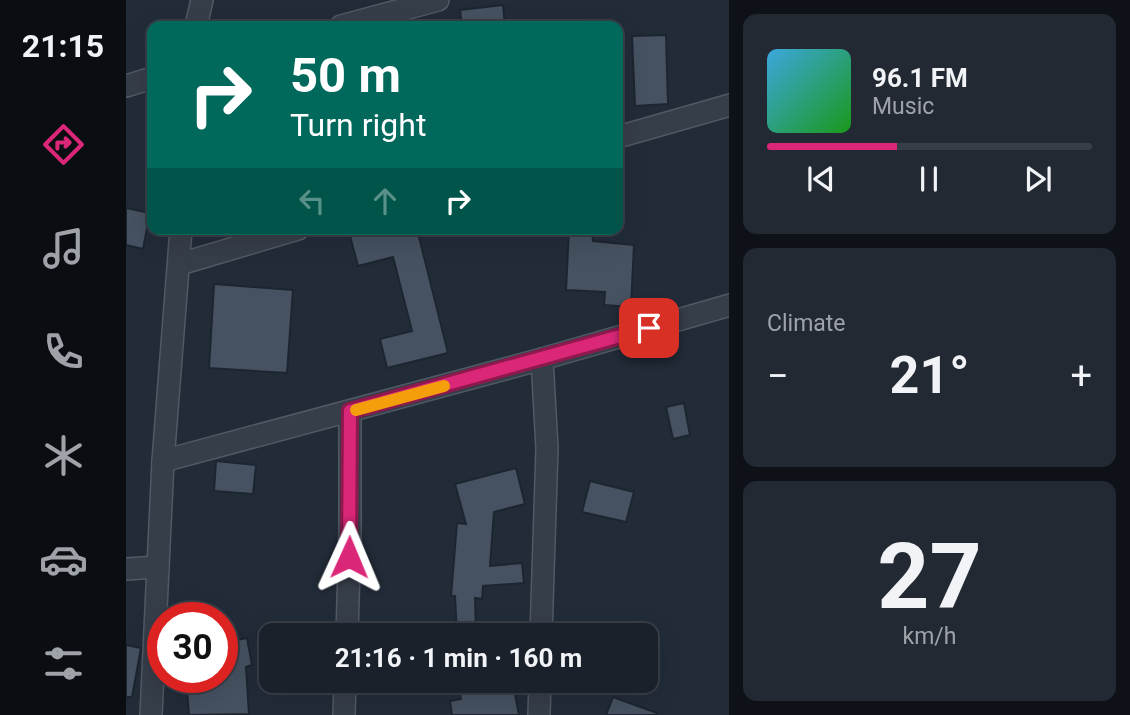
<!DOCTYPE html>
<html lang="en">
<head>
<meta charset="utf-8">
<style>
	:root { --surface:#1a212b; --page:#232933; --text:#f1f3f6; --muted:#9fa3a9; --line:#383e47; --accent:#db2777 }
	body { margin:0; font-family:Roboto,sans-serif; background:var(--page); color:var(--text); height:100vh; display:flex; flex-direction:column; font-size:26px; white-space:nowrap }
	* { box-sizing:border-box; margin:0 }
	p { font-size:23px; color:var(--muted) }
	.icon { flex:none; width:38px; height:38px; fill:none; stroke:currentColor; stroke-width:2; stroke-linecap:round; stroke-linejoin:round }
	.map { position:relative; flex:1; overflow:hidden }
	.details { display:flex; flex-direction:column; gap:14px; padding:14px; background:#0e1218; width:401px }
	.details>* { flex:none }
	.top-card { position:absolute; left:21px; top:21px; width:476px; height:214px; border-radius:14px; box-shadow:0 7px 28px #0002,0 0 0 2px var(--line); background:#00695c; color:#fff; overflow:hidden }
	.speed { position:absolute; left:21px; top:602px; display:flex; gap:14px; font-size:35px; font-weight:700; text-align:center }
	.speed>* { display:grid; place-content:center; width:91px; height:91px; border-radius:50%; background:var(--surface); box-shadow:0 7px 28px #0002,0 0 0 2px var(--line); line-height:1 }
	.speed .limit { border:10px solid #d22; background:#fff; color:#111 }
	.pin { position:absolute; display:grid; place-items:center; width:60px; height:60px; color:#fff; margin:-30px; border-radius:14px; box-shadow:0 4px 10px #0006 }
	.me { position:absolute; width:77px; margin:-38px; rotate:1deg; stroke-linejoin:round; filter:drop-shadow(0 0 5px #0008) }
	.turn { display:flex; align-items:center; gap:24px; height:147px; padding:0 28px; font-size:32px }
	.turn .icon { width:91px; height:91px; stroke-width:2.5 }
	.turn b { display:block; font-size:49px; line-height:60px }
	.lanes { display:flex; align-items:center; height:66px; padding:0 28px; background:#0003; justify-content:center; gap:35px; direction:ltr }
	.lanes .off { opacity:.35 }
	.big { font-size:52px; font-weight:700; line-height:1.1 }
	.details .widget { flex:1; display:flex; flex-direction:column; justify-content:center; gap:10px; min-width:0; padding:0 24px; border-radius:14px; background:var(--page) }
	.details .dial { align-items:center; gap:0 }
	.dial b { font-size:91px; line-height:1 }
	.song { display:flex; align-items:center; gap:21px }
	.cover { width:84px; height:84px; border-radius:10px; background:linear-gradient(135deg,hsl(200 70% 55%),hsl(120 70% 35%)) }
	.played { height:7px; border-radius:4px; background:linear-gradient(90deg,var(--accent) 40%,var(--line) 40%) }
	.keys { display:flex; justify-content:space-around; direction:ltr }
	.heat { display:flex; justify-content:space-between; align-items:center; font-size:38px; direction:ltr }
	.trip { position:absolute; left:133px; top:623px; width:399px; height:70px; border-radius:14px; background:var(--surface); box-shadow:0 7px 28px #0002,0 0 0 2px var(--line); font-weight:700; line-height:70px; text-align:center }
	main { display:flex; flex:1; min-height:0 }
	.tab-bar { display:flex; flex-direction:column; width:126px; justify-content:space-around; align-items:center; background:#0a0d11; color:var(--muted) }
	.tab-bar .icon { width:49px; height:49px }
	.tab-bar .active { color:var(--accent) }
	.tab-bar b { font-size:32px; color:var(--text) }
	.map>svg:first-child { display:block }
</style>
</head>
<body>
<main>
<nav class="tab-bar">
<b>21:15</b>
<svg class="icon active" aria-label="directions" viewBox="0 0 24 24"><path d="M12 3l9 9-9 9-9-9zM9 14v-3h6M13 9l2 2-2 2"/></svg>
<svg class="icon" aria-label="music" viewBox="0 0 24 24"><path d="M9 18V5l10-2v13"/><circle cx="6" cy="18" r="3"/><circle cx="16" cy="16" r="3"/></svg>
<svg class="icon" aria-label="phone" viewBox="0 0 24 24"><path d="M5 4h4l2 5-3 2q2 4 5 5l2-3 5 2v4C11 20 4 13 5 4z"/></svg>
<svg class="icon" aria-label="climate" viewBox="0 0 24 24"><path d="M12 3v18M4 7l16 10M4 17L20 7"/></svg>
<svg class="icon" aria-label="car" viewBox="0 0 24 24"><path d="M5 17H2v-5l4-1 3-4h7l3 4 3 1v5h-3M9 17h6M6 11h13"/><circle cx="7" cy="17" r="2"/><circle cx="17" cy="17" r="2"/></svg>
<svg class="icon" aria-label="filters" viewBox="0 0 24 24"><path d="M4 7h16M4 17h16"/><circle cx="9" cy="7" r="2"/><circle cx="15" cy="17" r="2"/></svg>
</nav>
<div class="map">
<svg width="604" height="715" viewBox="0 0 604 715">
	<rect width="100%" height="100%" fill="#222c39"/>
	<g fill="#465261" stroke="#1d2530" stroke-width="2">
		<polygon points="377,5 379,26 336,26 334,10"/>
		<polygon points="540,35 542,104 509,106 506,36"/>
		<polygon points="0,208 24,213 17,249 0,245"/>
		<polygon points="253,229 291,229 322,353 261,368 254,339 286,331 267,257 232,266 224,236"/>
		<polygon points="443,229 466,229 467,241 508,245 505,307 478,305 479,292 440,290"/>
		<polygon points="88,284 167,290 161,373 83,368"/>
		<polygon points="558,403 564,435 547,439 540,407"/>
		<polygon points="90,461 130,465 127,494 88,491"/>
		<polygon points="390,468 399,504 368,512 364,566 396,563 398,583 357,586 356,599 349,598 350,633 331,634 329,596 325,596 331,523 340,524 329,484"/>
		<polygon points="464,481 508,492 500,522 456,512"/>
		<polygon points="121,638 126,665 120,667 123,714 63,715 60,677 96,677 96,643"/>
		<polygon points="0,645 15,648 6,697 0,697"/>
		<polygon points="331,681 372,681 374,691 388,689 393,715 326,715 324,701 335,699"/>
		<polygon points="487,697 531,713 531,715 480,715"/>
	</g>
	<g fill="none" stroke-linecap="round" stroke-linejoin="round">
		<g stroke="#515964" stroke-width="24">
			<g id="street">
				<polyline points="70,26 76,0"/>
				<polyline points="215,26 312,0"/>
				<polyline points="0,86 26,78"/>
				<polyline points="492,137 604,105"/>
				<polyline points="54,264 172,229"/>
				<polyline points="37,461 416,359 604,305"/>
				<polyline points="0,569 32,567"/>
				<polyline points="221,635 224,531 224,411"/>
				<polyline points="415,635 421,448 416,359"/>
				<polyline points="25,715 37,461 55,229"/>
				<polyline points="218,715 219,681"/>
				<polyline points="413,715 414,681"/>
			</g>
		</g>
		<use href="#street" stroke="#363e4a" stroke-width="21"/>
	</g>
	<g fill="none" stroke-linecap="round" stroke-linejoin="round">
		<g stroke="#8e194d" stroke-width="18">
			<polyline id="route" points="223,557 224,411 523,328"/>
		</g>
		<use href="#route" stroke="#db2777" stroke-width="12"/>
		<polyline stroke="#f59e0b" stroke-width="12" points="230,410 318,386"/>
	</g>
</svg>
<div class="speed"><div class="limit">30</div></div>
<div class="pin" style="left:523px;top:328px;background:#d93025"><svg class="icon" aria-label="arrive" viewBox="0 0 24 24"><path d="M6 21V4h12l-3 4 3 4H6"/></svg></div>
<svg class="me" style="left:223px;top:557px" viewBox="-20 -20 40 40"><path d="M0-17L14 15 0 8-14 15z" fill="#db2777" stroke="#fff" stroke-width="4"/></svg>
<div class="trip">21:16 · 1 min · 160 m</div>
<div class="top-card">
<div class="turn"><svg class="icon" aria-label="right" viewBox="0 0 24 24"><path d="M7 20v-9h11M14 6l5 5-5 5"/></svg><div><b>50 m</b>Turn right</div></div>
<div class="lanes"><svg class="icon off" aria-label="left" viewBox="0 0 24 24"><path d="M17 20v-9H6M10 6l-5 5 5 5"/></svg><svg class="icon off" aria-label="ahead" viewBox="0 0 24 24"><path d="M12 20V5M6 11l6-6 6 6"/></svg><svg class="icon" aria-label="right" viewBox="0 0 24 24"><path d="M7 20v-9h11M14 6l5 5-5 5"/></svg></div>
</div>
</div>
<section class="details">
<div class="widget">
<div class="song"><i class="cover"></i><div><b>96.1 FM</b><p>Music</p></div></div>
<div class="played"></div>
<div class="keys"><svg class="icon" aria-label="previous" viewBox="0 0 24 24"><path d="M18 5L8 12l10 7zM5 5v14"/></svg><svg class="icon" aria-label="pause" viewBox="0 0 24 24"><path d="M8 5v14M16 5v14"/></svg><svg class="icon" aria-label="next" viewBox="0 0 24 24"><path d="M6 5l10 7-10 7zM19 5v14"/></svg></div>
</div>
<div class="widget"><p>Climate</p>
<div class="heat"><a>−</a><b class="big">21°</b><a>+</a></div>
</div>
<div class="widget dial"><b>27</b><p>km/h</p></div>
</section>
</main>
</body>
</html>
